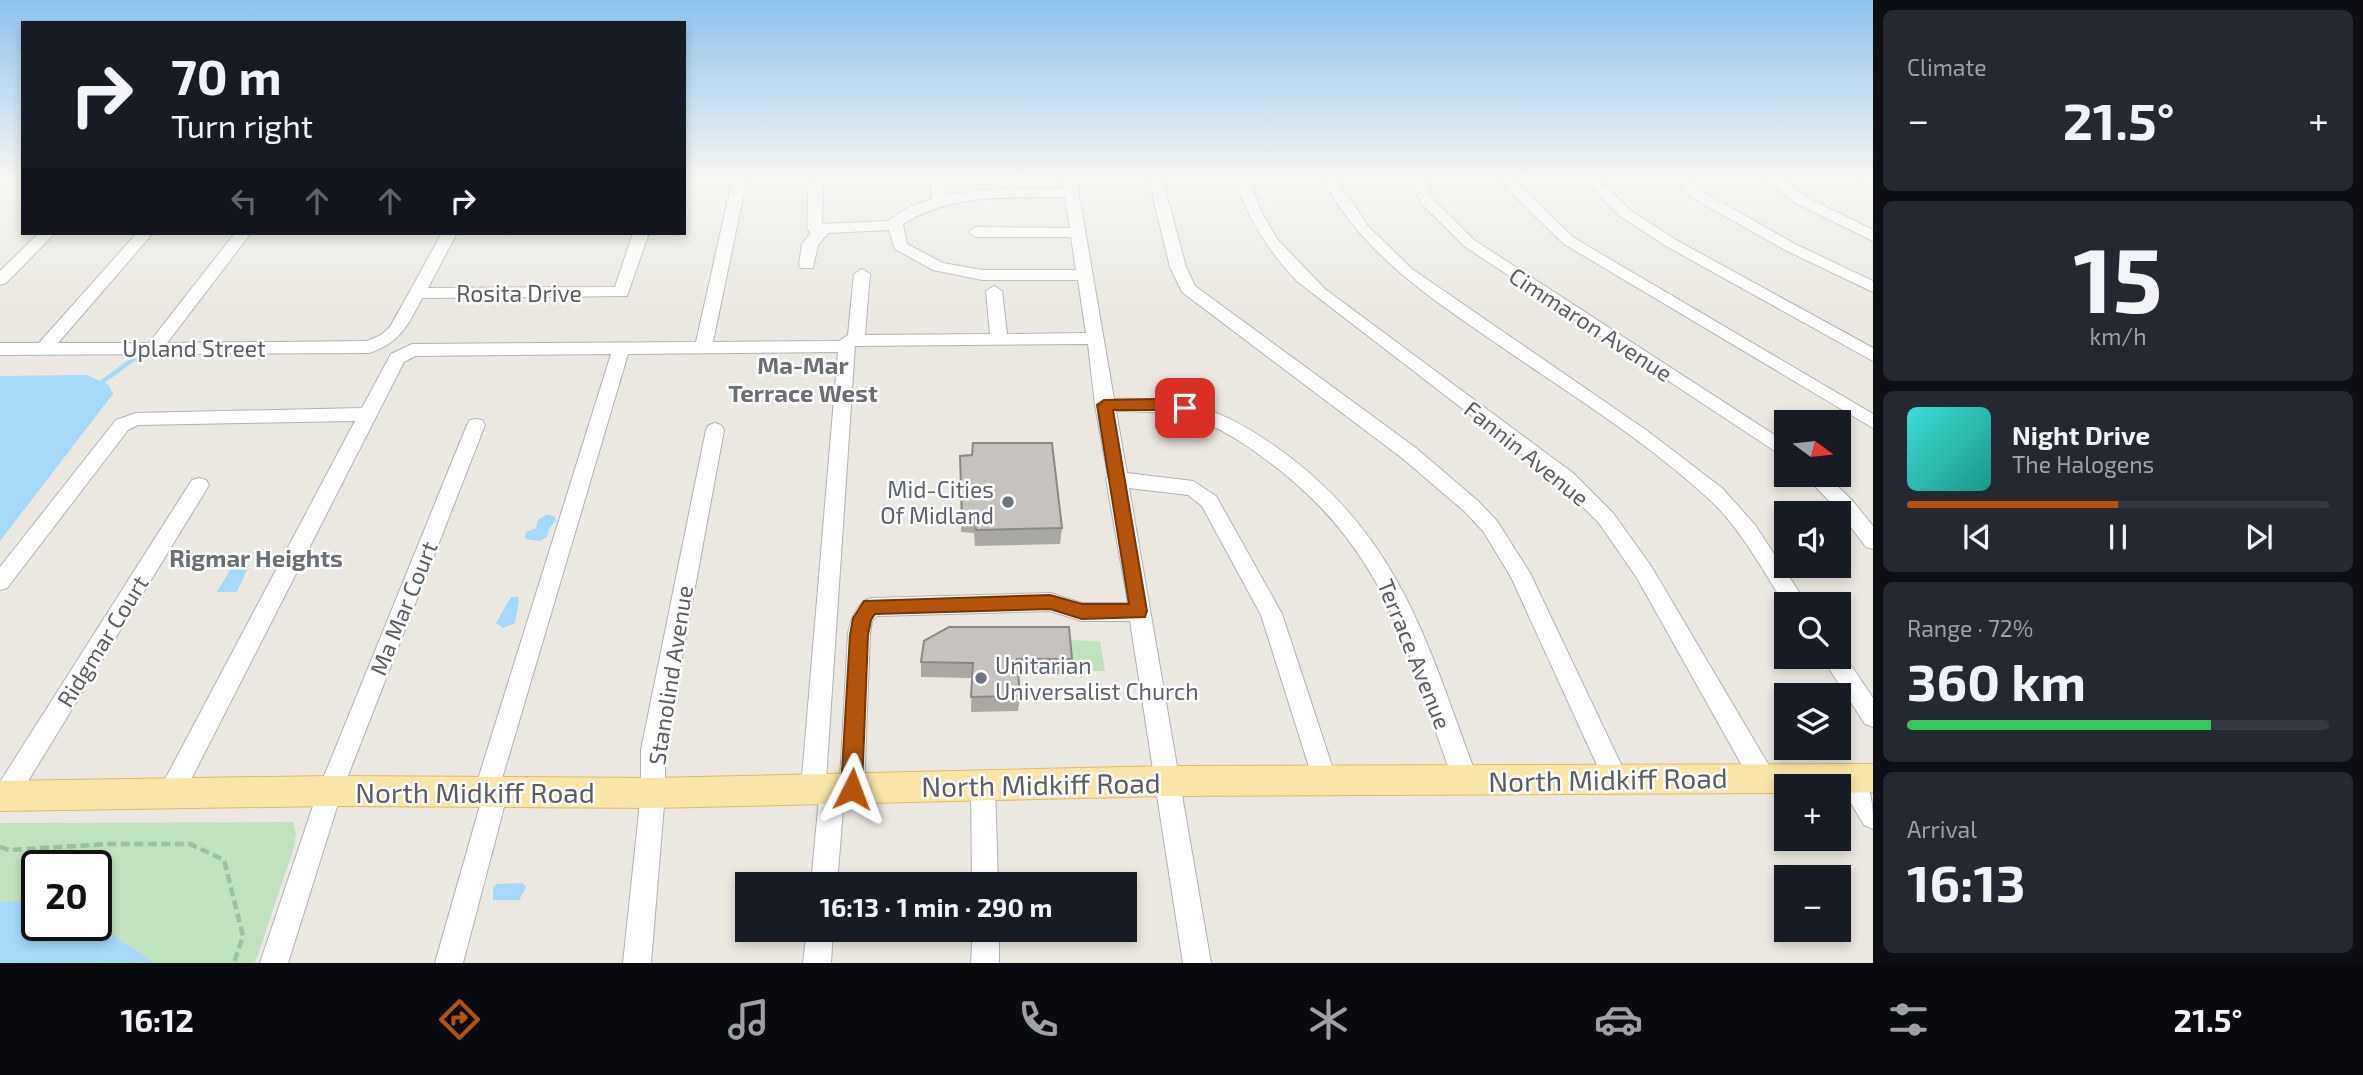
<!DOCTYPE html>
<html lang="en">
<head>
<meta charset="utf-8">
<style>
	:root { --surface:#171b24; --page:#242831; --text:#f1f3f6; --muted:#9ea1a6; --line:#363941; --accent:#b45309 }
	body { margin:0; font-family:"Exo 2",sans-serif; background:var(--page); color:var(--text); height:100vh; display:flex; flex-direction:column; font-size:26px; white-space:nowrap }
	* { box-sizing:border-box; margin:0 }
	p { font-size:23px; color:var(--muted) }
	.icon { flex:none; width:38px; height:38px; fill:none; stroke:currentColor; stroke-width:2; stroke-linecap:round; stroke-linejoin:round }
	.map { position:relative; flex:1; overflow:hidden }
	.drawer { display:flex; flex-direction:column; gap:10px; padding:10px; background:#0d0f14; width:490px }
	.drawer>* { flex:none }
	.top-card { position:absolute; left:21px; top:21px; width:665px; height:214px; border-radius:0px; box-shadow:0 4px 10px #0003; background:#171b24; color:var(--text); overflow:hidden }
	.needle { width:46px; rotate:105deg }
	.buttons { position:absolute; left:1774px; top:410px; display:grid; gap:14px }
	.buttons a { display:grid; place-items:center; width:77px; height:77px; border-radius:0px; background:var(--surface); box-shadow:0 4px 10px #0003; font-size:35px }
	.speed { position:absolute; left:21px; top:850px; display:flex; gap:14px; font-size:35px; font-weight:700; text-align:center }
	.speed>* { display:grid; place-content:center; width:91px; height:91px; border-radius:50%; background:var(--surface); box-shadow:0 4px 10px #0003; line-height:1 }
	.speed .limit { border:4px solid #111; border-radius:10px; background:#fff; color:#111 }
	.pin { position:absolute; display:grid; place-items:center; width:60px; height:60px; color:#fff; margin:-30px; border-radius:14px; box-shadow:0 4px 10px #0006 }
	.me { position:absolute; width:77px; margin:-38px; rotate:3deg; stroke-linejoin:round; filter:drop-shadow(0 0 5px #0008) }
	.turn { display:flex; align-items:center; gap:24px; height:147px; padding:0 35px; font-size:32px }
	.turn .icon { width:91px; height:91px; stroke-width:2.5 }
	.turn b { display:block; font-size:49px; line-height:60px }
	.lanes { display:flex; align-items:center; height:66px; padding:0 35px; background:#0003; justify-content:center; gap:35px; direction:ltr }
	.lanes .off { opacity:.35 }
	.big { font-size:52px; font-weight:700; line-height:1.1 }
	.drawer .tile { flex:1; display:flex; flex-direction:column; justify-content:center; gap:10px; min-width:0; padding:0 24px; border-radius:10px; background:var(--page) }
	.drawer .dial { align-items:center; gap:0 }
	.dial b { font-size:91px; line-height:1 }
	.song { display:flex; align-items:center; gap:21px }
	.cover { width:84px; height:84px; border-radius:10px; background:linear-gradient(135deg,hsl(180 70% 55%),hsl(170 70% 35%)) }
	.played { height:7px; border-radius:4px; background:linear-gradient(90deg,var(--accent) 50%,var(--line) 50%) }
	.keys { display:flex; justify-content:space-around; direction:ltr }
	.heat { display:flex; justify-content:space-between; align-items:center; font-size:38px; direction:ltr }
	.charge { height:10px; border-radius:5px; background:linear-gradient(90deg,#34c759 72%,var(--line) 0) }
	.trip { position:absolute; left:735px; top:872px; width:402px; height:70px; border-radius:0px; background:var(--surface); box-shadow:0 4px 10px #0003; font-weight:700; line-height:70px; text-align:center }
	.tab-bar { display:flex; height:112px; justify-content:space-around; align-items:center; background:#090b0e; color:var(--muted) }
	.tab-bar .icon { width:49px; height:49px }
	.tab-bar .active { color:var(--accent) }
	.tab-bar b { font-size:32px; color:var(--text) }
	main { display:flex; flex:1; min-height:0 }
	.map>svg:first-child { display:block }
</style>
</head>
<body>
<main>
<div class="map">
<svg width="1873" height="963" viewBox="0 0 1873 963">
	<rect width="100%" height="100%" fill="#ebe8e1"/>
	<g fill="#c1e1bf" fill-rule="evenodd">
		<polygon points="1066,640 1100,641 1105,671 1069,671"/>
		<path d="M293,822l3,12 -2,13 -39,116h-255v-140zM37,866h59v60h-59z"/>
	</g>
	<g fill="#a5d9f7">
		<polygon points="87,375 109,385 113,394 0,541 0,376"/>
		<polygon points="546,515 554,516 556,520 549,529 547,537 540,541 525,539 526,532 536,528 538,520"/>
		<polygon points="233,565 249,565 237,592 217,592"/>
		<polygon points="511,597 518,597 519,601 515,623 503,628 496,623"/>
		<polygon points="523,883 526,887 519,900 493,900 493,887 497,884"/>
		<polygon points="31,900 37,903 37,926 96,925 154,962 0,963 0,903"/>
	</g>
	<g fill="none" stroke-linecap="round" stroke-linejoin="round">
		<polyline stroke="#a5d9f7" stroke-width="4.5" points="102,382 139,355"/>
		<g stroke="#afb2b6" stroke-width="2">
			<g id="minor">
				<polygon points="16,177 0,189 0,177"/>
				<path d="M733,177h14l-34,165 126,-1 9,-6 6,-61 8,-5 8,5 -5,61 125,-1 -4,-43 8,-5 8,5 5,43 79,-1 -8,-53h-96l-49,-10 -38,-21 -6,-19 -61,3 -10,12 -5,23h-12l-2,-3 3,-21 9,-11 -4,-4 2,-52h14l-1,47 66,-3 21,-14 23,-8 -1,-22h14l1,18 34,-5 84,-1 -2,-12h14l38,222c78,-2 115,12 177,59 114,88 139,195 187,322l-3,8 -9,3 -9,-3c-13,-29 -22,-60 -32,-90 -33,-96 -66,-166 -148,-230 -58,-45 -87,-58 -161,-57l11,62 66,8 23,15 66,118 55,167 -3,8 -9,3 -9,-3 -55,-174 -59,-109 -14,-11 -59,-7 82,475h-28l-53,-342h-48l-32,-10 -173,5 -5,5 -2,13 -6,155 -3,8 -9,4 -8,-4 -7,87h-26l8,-86 -6,3 -9,-4 -3,-8 37,-437 -210,2 -127,428 7,10 -45,171h-28l46,-161 -7,-10 137,-438 -196,2 -11,6 -224,439 -9,4 -9,-4 -3,-8 3,-8 193,-364 -217,4 -10,5 -121,158 -7,2v-23l116,-147 20,-7 226,-5 29,-54 21,-10 284,-2zM1065,197l5,31 -94,-1 -8,5 8,5h95l5,33h-94l-39,-7 -36,-19 -4,-20c49,-31 106,-26 162,-27zM1088,344l7,61 13,71 -2,3 22,124h-46l-32,-10 -179,5c-16,6 -20,21 -23,36l-8,147 -8,-4 -6,3 29,-434z"/>
				<polygon points="1148,177 1162,177 1186,267 1195,286 1416,448 1478,501 1497,521 1530,573 1628,779 1625,787 1616,790 1607,787 1511,577 1483,531 1464,511 1402,458 1182,292 1170,267"/>
				<path d="M1233,177h14l15,36 15,26 48,50 248,184 40,40 38,53 120,203 3,8 -3,8 -9,3 -9,-3 -116,-207 -38,-55 -40,-40 -261,-201c-30,-31 -50,-64 -65,-105z"/>
				<path d="M1321,177h14l33,49 44,43 234,161 76,58 33,37 52,79h-20v4c-24,-37 -45,-78 -77,-108 -67,-62 -148,-111 -223,-163 -68,-47 -125,-86 -166,-160z"/>
				<polygon points="1407,177 1421,177 1434,200 1474,240 1787,443 1787,459 1464,246 1423,205"/>
				<polygon points="1495,177 1510,177 1574,238 1873,414 1873,428 1564,244"/>
				<polygon points="1581,177 1596,177 1630,210 1676,240 1873,348 1873,361 1666,246 1620,216"/>
				<polygon points="1669,177 1685,177 1703,192 1795,244 1873,281 1873,292 1785,250 1693,198"/>
				<polygon points="1759,177 1776,177 1806,197 1873,230 1873,241 1796,203"/>
				<polygon points="1854,177 1871,177 1873,189"/>
				<polygon points="39,233 55,233 6,283 0,285 0,271"/>
				<path d="M137,233h16l-95,110h91l86,-110h16l-84,110 200,-2 14,-6 9,-8 52,-94h15l-29,55 187,-1 18,-54h16l-22,63 -205,2c-13,26 -23,46 -53,55l-369,2v-12h39z"/>
				<polygon points="476,419 482,420 485,425 342,791 288,963 260,963 318,791 467,425 470,420"/>
				<polygon points="715,423 721,425 724,430 665,750 665,793 651,963 623,963 641,793 641,750 706,430 709,425"/>
				<polygon points="1803,474 1824,474 1851,499 1873,526 1873,549 1866,547 1837,509"/>
				<polygon points="199,478 206,480 209,485 206,490 14,804 5,808 0,806 0,782 192,480"/>
				<polygon points="1840,649 1873,698 1873,727 1865,724 1821,656 1839,656"/>
				<path d="M1848,767c25,10 25,39 25,62l-9,-4 -28,-47 3,-8z"/>
				<polygon points="983,774 992,777 995,785 998,884 972,884 971,785 974,777"/>
				<polygon points="807,929 833,929 831,963 803,963"/>
				<polygon points="973,929 999,929 999,963 971,963"/>
			</g>
		</g>
		<g stroke="#e5b760" stroke-width="2">
			<polygon id="major" points="1873,764 1873,792 1839,793 1839,786 1787,786 1787,793 1167,796 653,808 330,806 0,811 0,781 330,776 653,778 1167,766"/>
		</g>
		<polyline stroke="#99c2a2" stroke-width="4.5" stroke-dasharray="9 4.5" stroke-linecap="butt" points="0,847 9,850 109,844 190,844 224,860 243,936 234,963"/>
		<use href="#minor" fill="#fff" fill-rule="evenodd"/>
		<use href="#major" fill="#f8e6a9" fill-rule="evenodd"/>
	</g>
	<g fill="#aaa8a3">
		<polygon points="960,456 1062,528 1060,544 975,546 974,533 961,532"/>
		<polygon points="924,641 1072,659 1069,674 1018,675 1020,696 1018,711 971,712 972,678 921,677 921,662"/>
	</g>
	<g fill="#c6c3be" stroke="#8b8885" stroke-width="2">
		<polygon points="973,443 1052,443 1062,528 976,530 975,517 962,516 960,456 972,455"/>
		<polygon points="949,627 1069,627 1072,659 1017,659 1020,696 971,697 973,663 921,662 924,641"/>
	</g>
	<linearGradient id="sky" x2="0" y2="1"><stop stop-color="#8dc3ee"/><stop offset="0.57" stop-color="#f6f5f2"/><stop offset="1" stop-color="#f6f5f2" stop-opacity="0"/></linearGradient>
	<rect width="1873" height="312" fill="url(#sky)"/>
	<polygon fill="#b45309" stroke="#753606" stroke-width="2" points="1160,399 1185,403 1193,408 1185,413 1160,410 1113,410 1147,611 1145,617 1082,619 1050,609 875,614 871,620 868,635 862,789 859,796 852,798 844,796 841,789 850,635 853,618 864,601 1050,595 1082,604 1129,604 1097,405 1104,400"/>
	<g fill="#6b7280" stroke="#fff" stroke-width="2.5">
		<circle cx="1008" cy="502" r="7"/>
		<circle cx="981" cy="678" r="7"/>
	</g>
	<g text-anchor="middle" dominant-baseline="central" stroke-width="5" stroke-linejoin="round" paint-order="stroke">
		<g font-size="23" fill="#595d61" stroke="#fff">
			<text x="519" y="293">Rosita Drive</text>
			<text transform="translate(1591 324) rotate(33)">Cimmaron Avenue</text>
			<text x="194" y="348">Upland Street</text>
			<text transform="translate(1527 453) rotate(39)">Fannin Avenue</text>
			<text transform="translate(403 608) rotate(-68)">Ma Mar Court</text>
			<text transform="translate(102 641) rotate(-58)">Ridgmar Court</text>
			<text transform="translate(1415 654) rotate(68)">Terrace Avenue</text>
			<text transform="translate(670 675) rotate(-81)">Stanolind Avenue</text>
		</g>
		<g font-size="23" fill="#5b616d" stroke="#fff" text-anchor="end">
			<text x="994" y="489">Mid-Cities<tspan x="994" dy="26">Of Midland</tspan></text>
			<text x="995" y="665" text-anchor="start">Unitarian<tspan x="995" dy="26">Universalist Church</tspan></text>
		</g>
		<g font-size="24" font-weight="bold" fill="#6b6f73" stroke="#fff">
			<text x="803" y="364">Ma-Mar<tspan x="803" dy="28">Terrace West</tspan></text>
			<text x="256" y="557">Rigmar Heights</text>
		</g>
		<g font-size="28" fill="#595d61" stroke="#fff">
			<text transform="translate(1608 779) rotate(-1)">North Midkiff Road</text>
			<text transform="translate(1041 784) rotate(-1)">North Midkiff Road</text>
			<text x="475" y="792">North Midkiff Road</text>
		</g>
	</g>
</svg>
<div class="buttons">
<a><svg class="needle" viewBox="-14 -14 28 28"><path d="M0-13l5 13h-10z" fill="#e53935"/><path d="M0 13l5-13h-10z" fill="#9ea1a6"/></svg></a>
<a><svg class="icon" aria-label="sound" viewBox="0 0 24 24"><path d="M4 9h4l5-4v14l-5-4H4zM17 9q2 3 0 6"/></svg></a>
<a><svg class="icon" aria-label="search" viewBox="0 0 24 24"><circle cx="10" cy="10" r="6"/><path d="M15 15l6 6"/></svg></a>
<a><svg class="icon" aria-label="layers" viewBox="0 0 24 24"><path d="M12 4l9 5-9 5-9-5zM3 14l9 5 9-5"/></svg></a>
<a>+</a>
<a>−</a>
</div>
<div class="speed"><div class="limit">20</div></div>
<div class="pin" style="left:1185px;top:408px;background:#d93025"><svg class="icon" aria-label="arrive" viewBox="0 0 24 24"><path d="M6 21V4h12l-3 4 3 4H6"/></svg></div>
<svg class="me" style="left:852px;top:789px" viewBox="-20 -20 40 40"><path d="M0-17L14 15 0 8-14 15z" fill="#b45309" stroke="#fff" stroke-width="4"/></svg>
<div class="trip">16:13 · 1 min · 290 m</div>
<div class="top-card">
<div class="turn"><svg class="icon" aria-label="right" viewBox="0 0 24 24"><path d="M7 20v-9h11M14 6l5 5-5 5"/></svg><div><b>70 m</b>Turn right</div></div>
<div class="lanes"><svg class="icon off" aria-label="left" viewBox="0 0 24 24"><path d="M17 20v-9H6M10 6l-5 5 5 5"/></svg><svg class="icon off" aria-label="ahead" viewBox="0 0 24 24"><path d="M12 20V5M6 11l6-6 6 6"/></svg><svg class="icon off" aria-label="ahead" viewBox="0 0 24 24"><path d="M12 20V5M6 11l6-6 6 6"/></svg><svg class="icon" aria-label="right" viewBox="0 0 24 24"><path d="M7 20v-9h11M14 6l5 5-5 5"/></svg></div>
</div>
</div>
<section class="drawer">
<div class="tile"><p>Climate</p>
<div class="heat"><a>−</a><b class="big">21.5°</b><a>+</a></div>
</div>
<div class="tile dial"><b>15</b><p>km/h</p></div>
<div class="tile">
<div class="song"><i class="cover"></i><div><b>Night Drive</b><p>The Halogens</p></div></div>
<div class="played"></div>
<div class="keys"><svg class="icon" aria-label="previous" viewBox="0 0 24 24"><path d="M18 5L8 12l10 7zM5 5v14"/></svg><svg class="icon" aria-label="pause" viewBox="0 0 24 24"><path d="M8 5v14M16 5v14"/></svg><svg class="icon" aria-label="next" viewBox="0 0 24 24"><path d="M6 5l10 7-10 7zM19 5v14"/></svg></div>
</div>
<div class="tile"><p>Range · 72%</p><b class="big">360 km</b><div class="charge"></div></div>
<div class="tile"><p>Arrival</p><b class="big">16:13</b></div>
</section>
</main>
<nav class="tab-bar">
<b>16:12</b>
<svg class="icon active" aria-label="directions" viewBox="0 0 24 24"><path d="M12 3l9 9-9 9-9-9zM9 14v-3h6M13 9l2 2-2 2"/></svg>
<svg class="icon" aria-label="music" viewBox="0 0 24 24"><path d="M9 18V5l10-2v13"/><circle cx="6" cy="18" r="3"/><circle cx="16" cy="16" r="3"/></svg>
<svg class="icon" aria-label="phone" viewBox="0 0 24 24"><path d="M5 4h4l2 5-3 2q2 4 5 5l2-3 5 2v4C11 20 4 13 5 4z"/></svg>
<svg class="icon" aria-label="climate" viewBox="0 0 24 24"><path d="M12 3v18M4 7l16 10M4 17L20 7"/></svg>
<svg class="icon" aria-label="car" viewBox="0 0 24 24"><path d="M5 17H2v-5l4-1 3-4h7l3 4 3 1v5h-3M9 17h6M6 11h13"/><circle cx="7" cy="17" r="2"/><circle cx="17" cy="17" r="2"/></svg>
<svg class="icon" aria-label="filters" viewBox="0 0 24 24"><path d="M4 7h16M4 17h16"/><circle cx="9" cy="7" r="2"/><circle cx="15" cy="17" r="2"/></svg>
<b>21.5°</b>
</nav>
</body>
</html>
